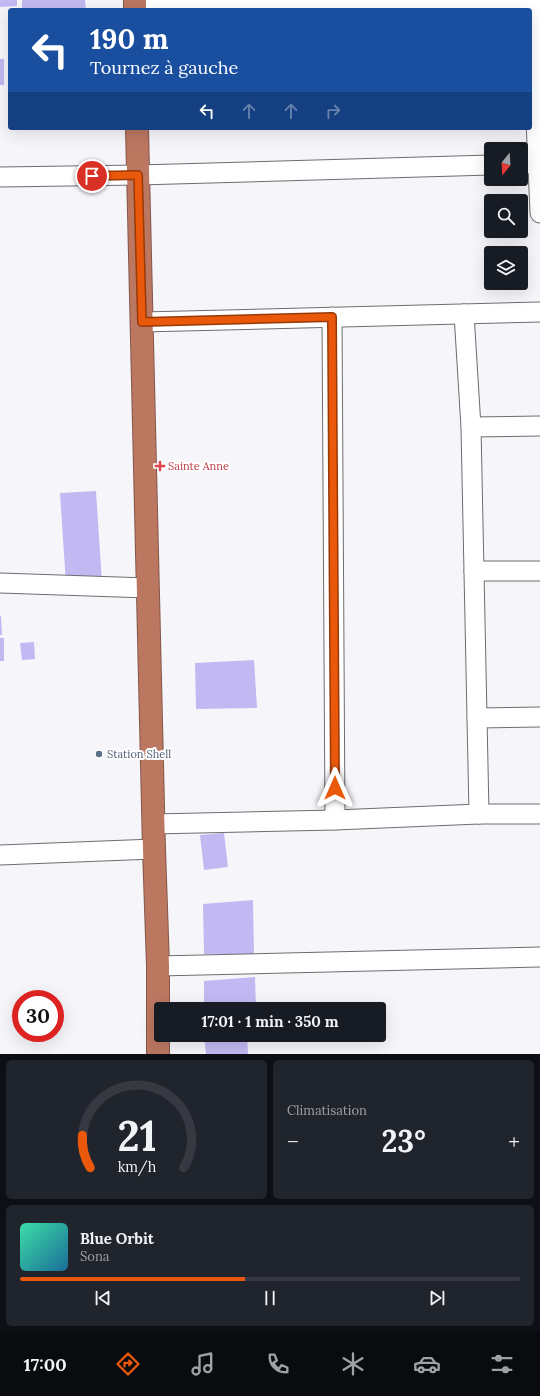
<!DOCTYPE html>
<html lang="fr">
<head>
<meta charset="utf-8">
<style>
	:root { --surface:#171b24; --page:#20242c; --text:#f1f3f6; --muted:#9ea1a6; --line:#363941; --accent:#ea580c }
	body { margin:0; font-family:Lora,serif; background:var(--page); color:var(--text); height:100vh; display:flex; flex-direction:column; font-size:15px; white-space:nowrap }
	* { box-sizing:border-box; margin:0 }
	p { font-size:13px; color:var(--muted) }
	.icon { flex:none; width:22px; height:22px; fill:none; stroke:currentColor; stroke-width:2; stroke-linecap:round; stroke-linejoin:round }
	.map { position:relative; height:1054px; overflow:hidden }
	.sheet { display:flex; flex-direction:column; gap:6px; padding:6px; background:#0d0f14; flex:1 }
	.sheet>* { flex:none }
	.guide { position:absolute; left:8px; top:8px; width:524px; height:122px; border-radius:4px; box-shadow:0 4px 16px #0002; background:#1a4fa0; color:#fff; overflow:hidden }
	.needle { width:26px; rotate:198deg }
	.tools { position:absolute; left:484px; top:142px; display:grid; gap:8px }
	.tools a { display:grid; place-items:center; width:44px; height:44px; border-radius:4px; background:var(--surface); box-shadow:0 4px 16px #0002; font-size:20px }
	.speed { position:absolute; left:12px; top:990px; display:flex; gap:8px; font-size:20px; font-weight:700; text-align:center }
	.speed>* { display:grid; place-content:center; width:52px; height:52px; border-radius:50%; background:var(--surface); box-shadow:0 4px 16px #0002; line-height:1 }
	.speed .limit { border:6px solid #d22; background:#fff; color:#111 }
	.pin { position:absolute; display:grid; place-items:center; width:34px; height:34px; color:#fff; margin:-17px; border:2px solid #fff; border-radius:50%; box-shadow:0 1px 4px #0007 }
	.me { position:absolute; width:44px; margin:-22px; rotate:0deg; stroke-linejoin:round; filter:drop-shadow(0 0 3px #0008) }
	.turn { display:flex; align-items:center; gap:14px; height:84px; padding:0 16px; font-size:18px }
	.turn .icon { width:52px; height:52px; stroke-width:2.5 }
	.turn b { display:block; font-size:28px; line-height:34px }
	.lanes { display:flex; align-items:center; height:38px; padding:0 16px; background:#0003; justify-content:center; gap:20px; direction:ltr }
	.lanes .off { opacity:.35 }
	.big { font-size:30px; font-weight:800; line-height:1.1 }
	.sheet .widget { flex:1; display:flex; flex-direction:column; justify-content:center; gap:6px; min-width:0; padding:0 14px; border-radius:6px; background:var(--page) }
	.sheet .dial { align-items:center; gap:0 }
	.dial svg { height:104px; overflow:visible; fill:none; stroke:var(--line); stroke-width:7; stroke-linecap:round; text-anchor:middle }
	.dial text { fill:var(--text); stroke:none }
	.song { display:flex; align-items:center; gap:12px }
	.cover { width:48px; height:48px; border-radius:6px; background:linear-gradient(135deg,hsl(160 70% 55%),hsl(200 70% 35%)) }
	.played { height:4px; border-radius:2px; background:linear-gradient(90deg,var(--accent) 45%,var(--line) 45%) }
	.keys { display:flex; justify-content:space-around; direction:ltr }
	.heat { display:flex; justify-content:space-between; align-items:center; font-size:22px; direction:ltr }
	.sheet .tiles { flex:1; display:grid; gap:6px; grid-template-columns:1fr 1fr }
	.widget:last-child { grid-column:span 2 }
	.trip { position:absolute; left:154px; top:1002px; width:232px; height:40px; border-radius:4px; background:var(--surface); box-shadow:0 4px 16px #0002; font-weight:800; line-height:40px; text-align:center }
	.tabs { display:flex; height:64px; justify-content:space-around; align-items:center; background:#090b0e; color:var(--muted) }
	.tabs .icon { width:28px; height:28px }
	.tabs .on { color:var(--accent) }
	.tabs b { font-size:18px; color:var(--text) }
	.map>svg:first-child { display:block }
</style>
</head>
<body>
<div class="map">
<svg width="540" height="1054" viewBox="0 0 540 1054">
	<rect width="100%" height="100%" fill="#f6f6fa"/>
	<g fill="#c2b9f3">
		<polygon points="0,0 17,0 17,6 0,7"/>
		<polygon points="22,0 85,0 86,10 22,10"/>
		<rect x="0" y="59" width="4" height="26"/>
		<polygon points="96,491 102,582 66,584 60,493"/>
		<polygon points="0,616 1,616 2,635 0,635"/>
		<rect x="0" y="638" width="4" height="23"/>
		<polygon points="34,642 35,659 22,660 20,643"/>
		<polygon points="254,660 257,708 196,709 195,663"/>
		<polygon points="224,833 228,867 204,870 200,835"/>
		<polygon points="253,900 254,955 204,954 203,904"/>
		<polygon points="255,977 256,1009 204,1009 204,981"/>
		<polygon points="204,1035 247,1035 248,1054 206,1054"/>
	</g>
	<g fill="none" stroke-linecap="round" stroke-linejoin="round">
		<g stroke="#6d6c70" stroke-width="21">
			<g id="street">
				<polyline points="531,5 540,213"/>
				<polyline points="135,9 408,8 540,5"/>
				<polyline points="521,164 538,163"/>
				<polyline points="0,177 138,175 491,165"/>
				<polyline points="464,314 471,427 479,814"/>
				<polyline points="332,317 335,820"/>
				<polyline points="142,322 540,312"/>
				<polyline points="471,427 540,426"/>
				<polyline points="474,571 540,571"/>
				<polyline points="0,583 148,588"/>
				<polyline points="477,718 540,717"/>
				<polyline points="153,824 335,820 479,814 540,814"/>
				<polyline points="0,855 154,849"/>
				<polyline points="158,966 540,957"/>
			</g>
		</g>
		<g stroke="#84574a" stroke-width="24">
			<g id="highway">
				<polyline points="135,0 135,10"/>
				<polyline points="137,128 154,849 158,966 158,1054"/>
			</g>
		</g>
		<use href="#street" stroke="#fff" stroke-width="19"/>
		<use href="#highway" stroke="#bc7761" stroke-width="22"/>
	</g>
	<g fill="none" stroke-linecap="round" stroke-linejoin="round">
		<g stroke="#983908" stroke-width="10">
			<polyline id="route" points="92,176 138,175 142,322 332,317 335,788"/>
		</g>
		<use href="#route" stroke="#ea580c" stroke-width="7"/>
	</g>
	<path fill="#e0444e" stroke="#fff" stroke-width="1.5" d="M158 460h4v4h4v4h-4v4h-4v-4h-4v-4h4z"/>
	<circle fill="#5c6f8a" stroke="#fff" stroke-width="1.5" cx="99" cy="754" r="4"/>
	<g text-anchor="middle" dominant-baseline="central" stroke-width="4" stroke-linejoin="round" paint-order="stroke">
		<g font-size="11" fill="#be3a42" stroke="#fff" text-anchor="start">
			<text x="168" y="466">Sainte Anne</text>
		</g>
		<g font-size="11" fill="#4e5e75" stroke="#fff" text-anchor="start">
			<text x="107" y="754">Station Shell</text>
		</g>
	</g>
</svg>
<div class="tools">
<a><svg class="needle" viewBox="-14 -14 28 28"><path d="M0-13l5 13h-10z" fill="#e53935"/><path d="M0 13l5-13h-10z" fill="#9ea1a6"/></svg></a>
<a><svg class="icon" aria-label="search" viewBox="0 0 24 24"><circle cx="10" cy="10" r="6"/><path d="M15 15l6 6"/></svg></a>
<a><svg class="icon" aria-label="layers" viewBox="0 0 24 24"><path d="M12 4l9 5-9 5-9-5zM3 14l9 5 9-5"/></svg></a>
</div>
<div class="speed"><div class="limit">30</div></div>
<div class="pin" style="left:92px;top:176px;background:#d93025"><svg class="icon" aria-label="arrive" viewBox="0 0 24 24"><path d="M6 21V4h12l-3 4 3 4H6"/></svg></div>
<svg class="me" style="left:335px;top:788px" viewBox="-20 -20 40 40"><path d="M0-17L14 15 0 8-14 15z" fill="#ea580c" stroke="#fff" stroke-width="4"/></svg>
<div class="trip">17:01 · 1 min · 350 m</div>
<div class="guide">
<div class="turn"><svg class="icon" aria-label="left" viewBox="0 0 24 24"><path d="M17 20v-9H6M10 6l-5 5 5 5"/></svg><div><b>190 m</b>Tournez à gauche</div></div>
<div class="lanes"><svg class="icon" aria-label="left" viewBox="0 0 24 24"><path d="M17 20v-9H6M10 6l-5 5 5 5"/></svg><svg class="icon off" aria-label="ahead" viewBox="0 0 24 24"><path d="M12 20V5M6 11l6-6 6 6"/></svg><svg class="icon off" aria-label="ahead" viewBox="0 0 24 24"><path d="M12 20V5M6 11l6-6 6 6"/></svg><svg class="icon off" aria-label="right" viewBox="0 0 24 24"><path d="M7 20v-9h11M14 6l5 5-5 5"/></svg></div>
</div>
</div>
<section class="sheet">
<div class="tiles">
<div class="widget dial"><svg viewBox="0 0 100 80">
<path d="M14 69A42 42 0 1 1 86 69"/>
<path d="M14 69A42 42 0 0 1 8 44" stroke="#ea580c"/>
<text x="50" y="56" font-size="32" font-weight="700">21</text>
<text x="50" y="72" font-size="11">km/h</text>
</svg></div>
<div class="widget"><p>Climatisation</p>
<div class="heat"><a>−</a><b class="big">23°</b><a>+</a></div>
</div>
<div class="widget">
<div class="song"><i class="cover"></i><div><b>Blue Orbit</b><p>Sona</p></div></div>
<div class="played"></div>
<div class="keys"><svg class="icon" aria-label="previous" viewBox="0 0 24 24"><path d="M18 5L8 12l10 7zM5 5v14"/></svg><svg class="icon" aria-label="pause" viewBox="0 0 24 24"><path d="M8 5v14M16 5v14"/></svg><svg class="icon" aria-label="next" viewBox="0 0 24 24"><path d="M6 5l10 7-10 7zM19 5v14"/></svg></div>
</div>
</div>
</section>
<nav class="tabs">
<b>17:00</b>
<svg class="icon on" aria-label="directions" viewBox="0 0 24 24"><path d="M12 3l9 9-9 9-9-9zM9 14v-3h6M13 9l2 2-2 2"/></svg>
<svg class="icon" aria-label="music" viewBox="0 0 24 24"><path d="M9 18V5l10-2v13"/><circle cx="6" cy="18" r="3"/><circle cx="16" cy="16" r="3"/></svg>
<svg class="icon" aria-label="phone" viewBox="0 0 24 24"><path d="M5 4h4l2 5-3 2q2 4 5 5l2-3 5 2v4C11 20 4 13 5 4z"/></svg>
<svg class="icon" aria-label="climate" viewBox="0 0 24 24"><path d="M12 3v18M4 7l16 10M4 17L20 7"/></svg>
<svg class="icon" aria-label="car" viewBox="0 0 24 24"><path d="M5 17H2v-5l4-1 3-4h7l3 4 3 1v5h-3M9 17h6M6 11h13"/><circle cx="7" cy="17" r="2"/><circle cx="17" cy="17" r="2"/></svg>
<svg class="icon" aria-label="filters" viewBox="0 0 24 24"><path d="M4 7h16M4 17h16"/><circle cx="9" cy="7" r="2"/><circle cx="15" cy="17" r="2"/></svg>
</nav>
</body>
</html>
